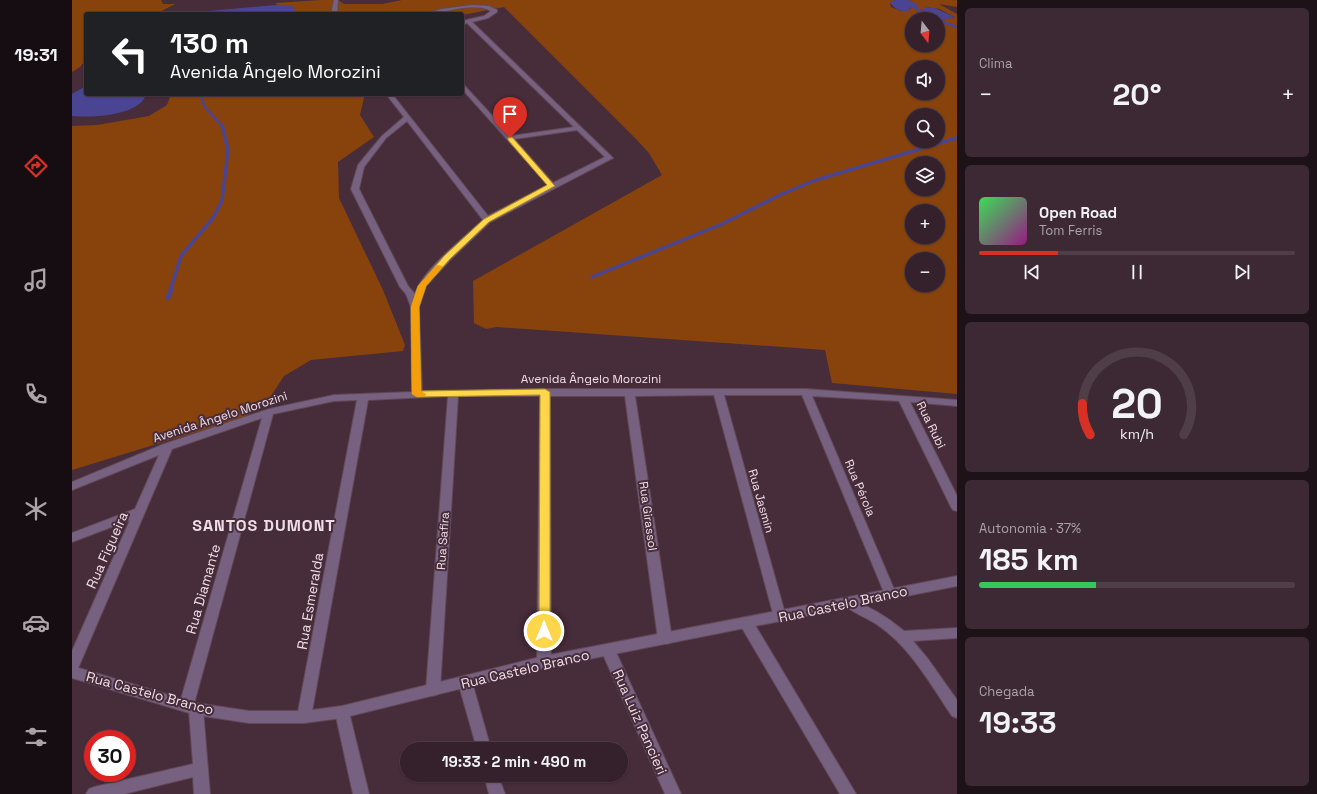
<!DOCTYPE html>
<html lang="pt">
<head>
<meta charset="utf-8">
<style>
	:root { --surface:#35212c; --page:#3d2934; --text:#f1f3f6; --muted:#aaa3a9; --line:#4f3e48; --accent:#d93025 }
	body { margin:0; font-family:"Space Grotesk",sans-serif; background:var(--page); color:var(--text); height:100vh; display:flex; flex-direction:column; font-size:15px; white-space:nowrap }
	* { box-sizing:border-box; margin:0 }
	p { font-size:13px; color:var(--muted) }
	.icon { flex:none; width:22px; height:22px; fill:none; stroke:currentColor; stroke-width:2; stroke-linecap:round; stroke-linejoin:round }
	.map { position:relative; flex:1; overflow:hidden }
	.side { display:flex; flex-direction:column; gap:8px; padding:8px; background:#1d1218; width:360px }
	.side>* { flex:none }
	.top-card { position:absolute; left:12px; top:12px; width:380px; height:84px; border-radius:4px; box-shadow:0 1px 3px #0004,0 0 0 1px var(--line); background:#202124; color:#fff; overflow:hidden }
	.needle { width:26px; rotate:164deg }
	.fabs { position:absolute; left:833px; top:12px; display:grid; gap:8px }
	.fabs a { display:grid; place-items:center; width:40px; height:40px; border-radius:50%; background:var(--surface); box-shadow:0 1px 3px #0004,0 0 0 1px var(--line); font-size:20px }
	.speed { position:absolute; left:12px; top:730px; display:flex; gap:8px; font-size:20px; font-weight:700; text-align:center }
	.speed>* { display:grid; place-content:center; width:52px; height:52px; border-radius:50%; background:var(--surface); box-shadow:0 1px 3px #0004,0 0 0 1px var(--line); line-height:1 }
	.speed .limit { border:6px solid #d22; background:#fff; color:#111 }
	.pin { position:absolute; display:grid; place-items:center; width:34px; height:34px; color:#fff; margin:-41px -17px; border-radius:50% 50% 50% 0; rotate:-45deg; box-shadow:0 0 4px #0007 }
	.pin .icon { rotate:45deg }
	.me { position:absolute; width:44px; margin:-22px; rotate:0deg; stroke-linejoin:round; filter:drop-shadow(0 0 3px #0008) }
	.turn { display:flex; align-items:center; gap:14px; height:84px; padding:0 20px; font-size:18px }
	.turn .icon { width:52px; height:52px; stroke-width:2.5 }
	.turn b { display:block; font-size:28px; line-height:34px }
	.big { font-size:30px; font-weight:800; line-height:1.1 }
	.side .tile { flex:1; display:flex; flex-direction:column; justify-content:center; gap:6px; min-width:0; padding:0 14px; border-radius:6px; background:var(--page) }
	.side .dial { align-items:center; gap:0 }
	.dial svg { height:104px; overflow:visible; fill:none; stroke:var(--line); stroke-width:7; stroke-linecap:round; text-anchor:middle }
	.dial text { fill:var(--text); stroke:none }
	.song { display:flex; align-items:center; gap:12px }
	.cover { width:48px; height:48px; border-radius:6px; background:linear-gradient(135deg,hsl(130 70% 55%),hsl(310 70% 35%)) }
	.played { height:4px; border-radius:2px; background:linear-gradient(90deg,var(--accent) 25%,var(--line) 25%) }
	.keys { display:flex; justify-content:space-around; direction:ltr }
	.heat { display:flex; justify-content:space-between; align-items:center; font-size:22px; direction:ltr }
	.charge { height:6px; border-radius:3px; background:linear-gradient(90deg,#34c759 37%,var(--line) 0) }
	.trip { position:absolute; left:328px; top:742px; width:228px; height:40px; border-radius:20px; background:var(--surface); box-shadow:0 1px 3px #0004,0 0 0 1px var(--line); font-weight:800; line-height:40px; text-align:center }
	main { display:flex; flex:1; min-height:0 }
	.menu { display:flex; flex-direction:column; width:72px; justify-content:space-around; align-items:center; background:#150d12; color:var(--muted) }
	.menu .icon { width:28px; height:28px }
	.menu .selected { color:var(--accent) }
	.menu b { font-size:18px; color:var(--text) }
	.map>svg:first-child { display:block }
</style>
</head>
<body>
<main>
<nav class="menu">
<b>19:31</b>
<svg class="icon selected" aria-label="directions" viewBox="0 0 24 24"><path d="M12 3l9 9-9 9-9-9zM9 14v-3h6M13 9l2 2-2 2"/></svg>
<svg class="icon" aria-label="music" viewBox="0 0 24 24"><path d="M9 18V5l10-2v13"/><circle cx="6" cy="18" r="3"/><circle cx="16" cy="16" r="3"/></svg>
<svg class="icon" aria-label="phone" viewBox="0 0 24 24"><path d="M5 4h4l2 5-3 2q2 4 5 5l2-3 5 2v4C11 20 4 13 5 4z"/></svg>
<svg class="icon" aria-label="climate" viewBox="0 0 24 24"><path d="M12 3v18M4 7l16 10M4 17L20 7"/></svg>
<svg class="icon" aria-label="car" viewBox="0 0 24 24"><path d="M5 17H2v-5l4-1 3-4h7l3 4 3 1v5h-3M9 17h6M6 11h13"/><circle cx="7" cy="17" r="2"/><circle cx="17" cy="17" r="2"/></svg>
<svg class="icon" aria-label="filters" viewBox="0 0 24 24"><path d="M4 7h16M4 17h16"/><circle cx="9" cy="7" r="2"/><circle cx="15" cy="17" r="2"/></svg>
</nav>
<div class="map">
<svg width="885" height="794" viewBox="0 0 885 794">
	<rect width="100%" height="100%" fill="#472c3a"/>
	<g fill="#88430d" fill-rule="evenodd">
		<polygon points="0,0 89,0 91,4 103,4 84,14 14,14 14,59 8,67 0,72"/>
		<path d="M249,0h17l6,4h38l20,-4h493l-5,3 1,4 10,4 14,-4 -4,-6 -6,-1h52v7l-18,-3 18,10v380l-125,-11 -7,-33 -329,-23 -10,2 -12,-6 -1,-42 189,-106 -13,-22 -12,-13 -133,-133 -42,8 -166,-1 -4,-8h-13l-4,-3zM856,7l11,2 16,8 -17,4v24h-26v-26h14l-8,-3 -2,-3 9,-3zM840,67h26v26h-26zM840,115h26v26h-26zM840,163h26v26h-26zM840,211h26v26h-26zM840,259h26v26h-26z"/>
		<polygon points="104,94 293,94 288,115 302,137 266,162 267,198 311,290 333,345 331,351 239,360 212,376 197,399 173,417 0,470 0,126 25,125 77,116 95,105 98,97"/>
	</g>
	<g fill="#4a4593">
		<path d="M823,0h13l9,4 1,3 -9,1 1,3c-10,1 -16,-2 -20,-9z"/>
		<polygon points="204,5 220,6 225,13 124,14 136,11"/>
		<polygon points="860,7 883,17 866,21 866,19 854,19 846,16 844,13 853,10 852,8"/>
		<path d="M14,86v8h58l1,3c-9,19 -55,21 -73,19v-22z"/>
	</g>
	<g fill="none" stroke-linecap="round" stroke-linejoin="round">
		<g stroke="#4a4593" stroke-width="2.5">
			<polyline points="828,0 864,19"/>
			<polyline points="866,20 885,27"/>
			<polyline points="128,94 133,107 150,126"/>
		</g>
		<g stroke="#4a4593" stroke-width="3.5">
			<polyline points="520,277 650,224 710,194 744,180 885,138"/>
			<polyline points="98,291 109,256 141,218 150,201 156,150 150,125"/>
		</g>
		<polyline stroke="#4a4593" stroke-width="4.5" points="96,298 99,290"/>
		<g stroke="#624856" stroke-width="2">
			<g id="minor">
				<polygon points="262,0 266,0 265,14 259,14"/>
				<path d="M400,5l17,1 8,4v2l-9,6 -16,4 141,136 -123,64 -40,38 -24,26 -7,21 3,84 123,-2h261l151,11v6l-47,-4 47,94v15l-4,-1 -2,-3 -52,-106 -87,-5 84,198 -2,3 -4,2 -4,-2 -84,-202h-78l62,222 -1,4 -5,1 -5,-1 -61,-226 -79,1 37,243 -2,4 -5,1 -5,-1 -2,-4 -33,-243h-75l1,266 -2,4 -5,2 -5,-2 -2,-4 3,-266h-82l-18,294 -2,4 -5,2 -5,-2 -2,-4 22,-294 -80,4 -57,317 -2,4 -5,2 -5,-2 -2,-4 60,-317 -23,1 -61,13 -79,290 7,1 2,4 7,85h-16l-1,-17 -69,17h-38l3,-5 5,-2 99,-23 -4,-53 -3,1 -5,-2 -2,-4 83,-288 -90,31 -93,217 -2,4 -5,2v-21l58,-131 -58,22v-9l63,-24 24,-54 -87,35v-8l92,-38 105,-35 65,-14 78,-3 -1,-85 -5,-13 -6,-7 -49,-98 7,-24 24,-29 22,-19 -18,-23h6l96,122 60,-31 -86,-96v-6l49,53 63,-9 -107,-104 -5,2v-4l22,-5 7,-5c-18,-10 -48,3 -68,3l19,-5zM335,121l76,99c-19,18 -61,50 -68,74l-7,-8 -49,-97 5,-22 22,-29zM505,130l28,27 -52,26 -39,-44z"/>
				<path d="M777,599c21,7 38,18 55,32l53,-3v10l-44,3 15,18 29,41v18l-5,-2c-21,-31 -41,-68 -73,-90 -7,-6 -34,-17 -36,-22l2,-4z"/>
				<polygon points="675,619 680,620 784,794 768,794 670,628 669,624 670,620"/>
				<polygon points="536,645 541,646 543,650 609,794 593,794 529,650 531,646"/>
				<polygon points="393,676 398,678 400,682 419,749 405,749 386,682 388,678"/>
				<polygon points="270,706 275,708 277,712 297,794 281,794 263,712 265,708"/>
				<polygon points="412,775 426,775 433,794 417,794"/>
			</g>
		</g>
		<g stroke="#624856" stroke-width="2">
			<polygon id="tertiary" points="885,576 885,586 472,668 270,718 232,723 177,723 124,715 0,678 0,666 124,703 177,711 232,711 270,706 472,656"/>
		</g>
		<use href="#minor" fill="#776181" fill-rule="evenodd"/>
		<use href="#tertiary" fill="#776181" fill-rule="evenodd"/>
	</g>
	<polygon fill="#ffd54a" stroke="#a68a30" points="436,137 440,137 483,186 417,222 378,259 354,286 347,307 349,391 473,389 478,392 478,631 477,634 472,635 468,634 467,631 468,395 345,397 340,394 339,307 346,286 372,256 412,219 475,185 436,140"/>
	<polygon fill="#f59e0b" points="365,265 371,266 354,286 347,307 349,391 354,394 353,396 345,397 340,394 339,307 346,286"/>
	<g text-anchor="middle" dominant-baseline="central" stroke-width="4" stroke-linejoin="round" paint-order="stroke">
		<g font-size="12" fill="#f0dee7" stroke="#472c3a">
			<text x="519" y="379">Avenida Ângelo Morozini</text>
			<text transform="translate(148 417) rotate(-18)">Avenida Ângelo Morozini</text>
			<text transform="translate(859 425) rotate(64)">Rua Rubi</text>
			<text transform="translate(788 488) rotate(67)">Rua Pérola</text>
			<text transform="translate(689 501) rotate(74)">Rua Jasmin</text>
			<text transform="translate(576 516) rotate(82)">Rua Girassol</text>
			<text transform="translate(371 541) rotate(-86)">Rua Safira</text>
		</g>
		<g font-size="14" fill="#f0dee7" stroke="#472c3a">
			<text transform="translate(35 550) rotate(-66)">Rua Figueira</text>
			<text transform="translate(131 589) rotate(-74)">Rua Diamante</text>
			<text transform="translate(238 601) rotate(-80)">Rua Esmeralda</text>
			<text transform="translate(771 604) rotate(-12)">Rua Castelo Branco</text>
			<text transform="translate(453 669) rotate(-13)">Rua Castelo Branco</text>
			<text transform="translate(78 693) rotate(15)">Rua Castelo Branco</text>
			<text transform="translate(568 722) rotate(66)">Rua Luiz Pancieri</text>
		</g>
		<g font-size="16" font-weight="bold" letter-spacing="1" fill="#f0dee7" stroke="#472c3a">
			<text x="192" y="525">SANTOS DUMONT</text>
		</g>
	</g>
</svg>
<div class="fabs">
<a><svg class="needle" viewBox="-14 -14 28 28"><path d="M0-13l5 13h-10z" fill="#e53935"/><path d="M0 13l5-13h-10z" fill="#aaa3a9"/></svg></a>
<a><svg class="icon" aria-label="sound" viewBox="0 0 24 24"><path d="M4 9h4l5-4v14l-5-4H4zM17 9q2 3 0 6"/></svg></a>
<a><svg class="icon" aria-label="search" viewBox="0 0 24 24"><circle cx="10" cy="10" r="6"/><path d="M15 15l6 6"/></svg></a>
<a><svg class="icon" aria-label="layers" viewBox="0 0 24 24"><path d="M12 4l9 5-9 5-9-5zM3 14l9 5 9-5"/></svg></a>
<a>+</a>
<a>−</a>
</div>
<div class="speed"><div class="limit">30</div></div>
<div class="pin" style="left:438px;top:138px;background:#d93025"><svg class="icon" aria-label="arrive" viewBox="0 0 24 24"><path d="M6 21V4h12l-3 4 3 4H6"/></svg></div>
<svg class="me" style="left:472px;top:631px" viewBox="-20 -20 40 40"><circle r="17" fill="#ffd54a" stroke="#fff" stroke-width="3"/><path d="M0-11L8 9 0 5-8 9z" fill="#fff"/></svg>
<div class="trip">19:33 · 2 min · 490 m</div>
<div class="top-card">
<div class="turn"><svg class="icon" aria-label="left" viewBox="0 0 24 24"><path d="M17 20v-9H6M10 6l-5 5 5 5"/></svg><div><b>130 m</b>Avenida Ângelo Morozini</div></div>
</div>
</div>
<section class="side">
<div class="tile"><p>Clima</p>
<div class="heat"><a>−</a><b class="big">20°</b><a>+</a></div>
</div>
<div class="tile">
<div class="song"><i class="cover"></i><div><b>Open Road</b><p>Tom Ferris</p></div></div>
<div class="played"></div>
<div class="keys"><svg class="icon" aria-label="previous" viewBox="0 0 24 24"><path d="M18 5L8 12l10 7zM5 5v14"/></svg><svg class="icon" aria-label="pause" viewBox="0 0 24 24"><path d="M8 5v14M16 5v14"/></svg><svg class="icon" aria-label="next" viewBox="0 0 24 24"><path d="M6 5l10 7-10 7zM19 5v14"/></svg></div>
</div>
<div class="tile dial"><svg viewBox="0 0 100 80">
<path d="M14 69A42 42 0 1 1 86 69"/>
<path d="M14 69A42 42 0 0 1 8 45" stroke="#d93025"/>
<text x="50" y="56" font-size="32" font-weight="700">20</text>
<text x="50" y="72" font-size="11">km/h</text>
</svg></div>
<div class="tile"><p>Autonomia · 37%</p><b class="big">185 km</b><div class="charge"></div></div>
<div class="tile"><p>Chegada</p><b class="big">19:33</b></div>
</section>
</main>
</body>
</html>
